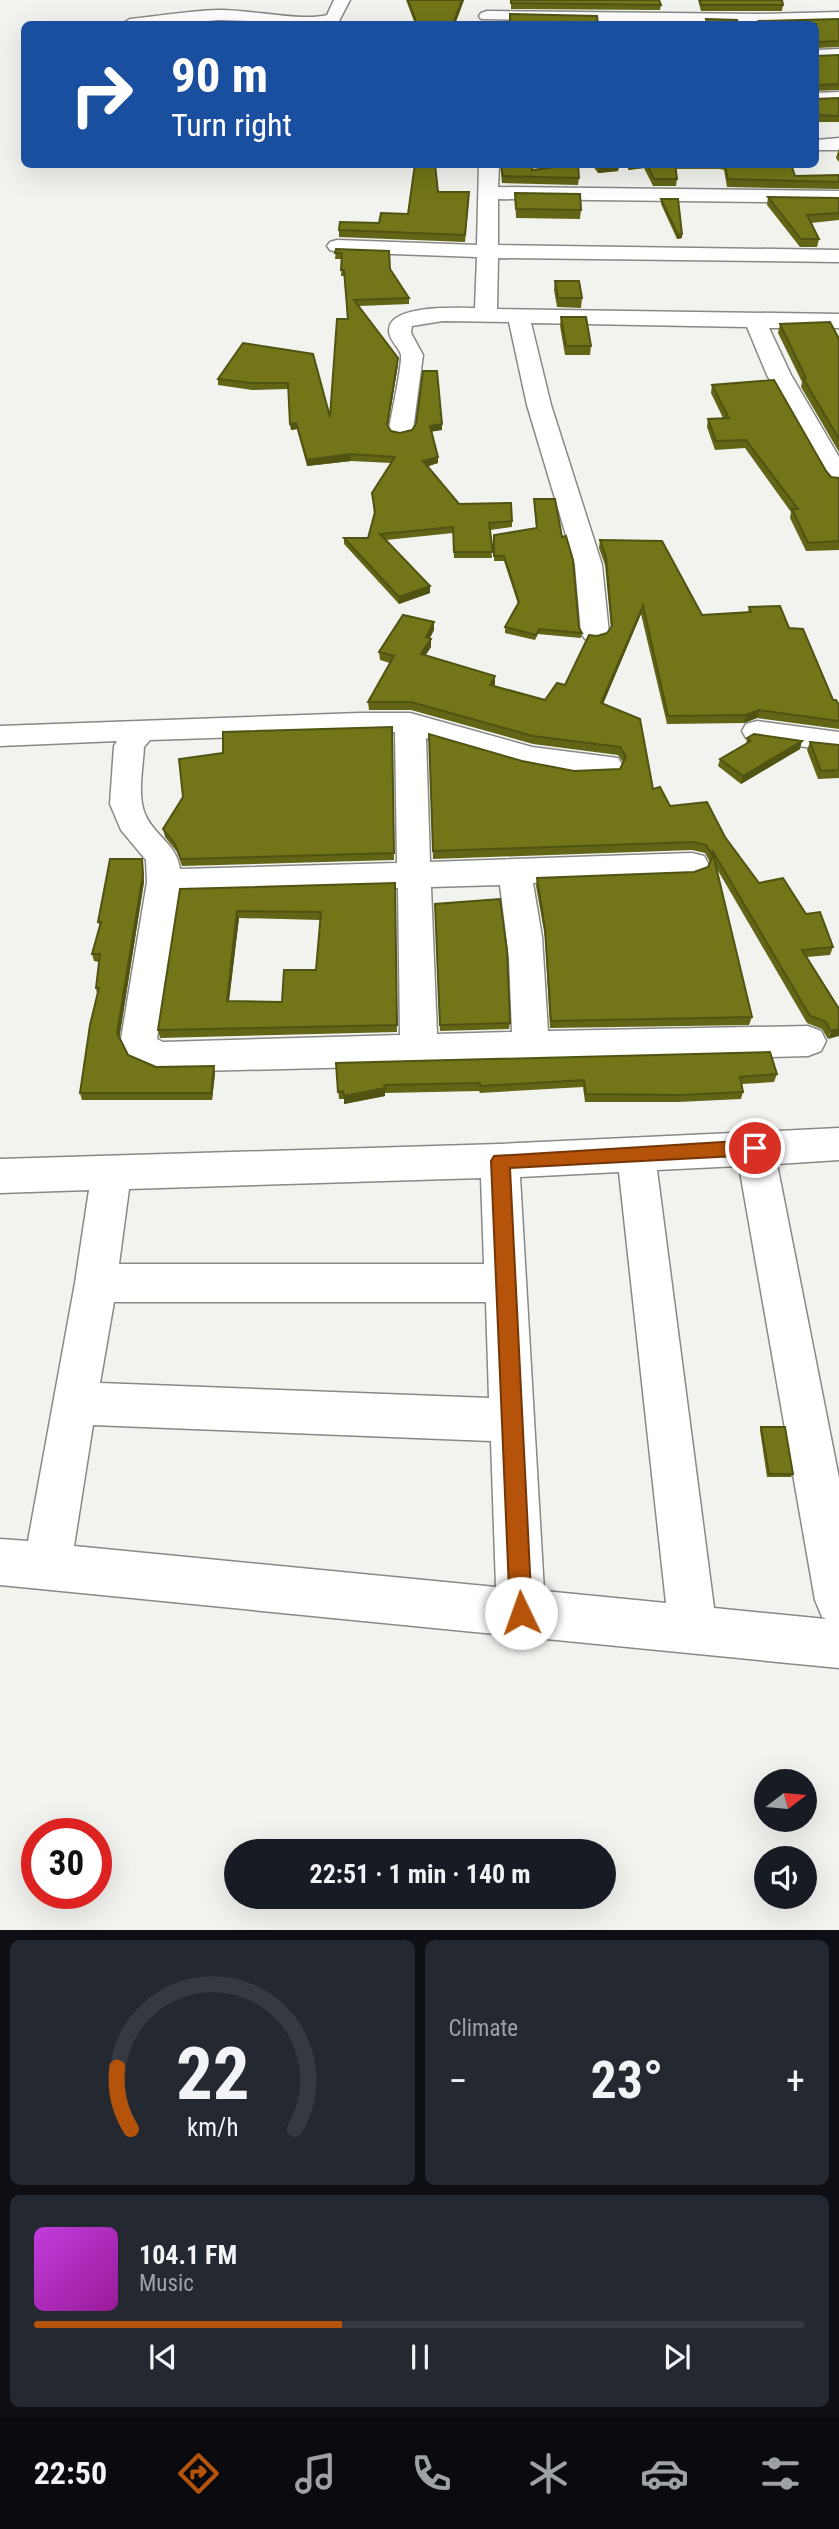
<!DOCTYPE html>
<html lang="en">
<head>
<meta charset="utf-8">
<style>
	:root { --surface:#171b24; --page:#242831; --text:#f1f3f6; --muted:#9ea1a6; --line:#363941; --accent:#b45309 }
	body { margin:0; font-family:"Roboto Condensed",sans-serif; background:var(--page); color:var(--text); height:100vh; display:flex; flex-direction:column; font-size:26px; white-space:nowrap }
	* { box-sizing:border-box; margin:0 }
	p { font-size:23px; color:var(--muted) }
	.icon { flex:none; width:38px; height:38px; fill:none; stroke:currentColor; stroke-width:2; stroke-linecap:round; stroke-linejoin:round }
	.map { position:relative; height:1930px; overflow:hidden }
	.details { display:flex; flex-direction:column; gap:10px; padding:10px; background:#0d0f14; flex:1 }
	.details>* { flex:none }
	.top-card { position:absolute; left:21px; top:21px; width:798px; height:147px; border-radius:10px; box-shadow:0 7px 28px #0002; background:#1a4fa0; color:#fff; overflow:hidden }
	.needle { width:46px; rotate:74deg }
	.controls { position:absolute; left:754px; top:1769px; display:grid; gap:14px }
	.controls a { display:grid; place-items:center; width:63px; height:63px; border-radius:50%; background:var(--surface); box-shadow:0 7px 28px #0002; font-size:35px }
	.speed { position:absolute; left:21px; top:1818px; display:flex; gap:14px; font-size:35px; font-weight:700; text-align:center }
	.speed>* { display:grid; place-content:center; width:91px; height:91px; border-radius:50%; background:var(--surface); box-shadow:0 7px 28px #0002; line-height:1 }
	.speed .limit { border:10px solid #d22; background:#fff; color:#111 }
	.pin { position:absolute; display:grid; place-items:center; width:60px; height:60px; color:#fff; margin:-30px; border:4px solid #fff; border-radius:50%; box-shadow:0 2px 7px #0007 }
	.me { position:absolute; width:77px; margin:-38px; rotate:357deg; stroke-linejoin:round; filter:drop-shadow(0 0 5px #0008) }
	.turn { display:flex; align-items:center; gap:24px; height:147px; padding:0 35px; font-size:32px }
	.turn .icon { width:91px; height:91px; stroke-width:2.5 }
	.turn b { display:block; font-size:49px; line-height:60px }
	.big { font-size:52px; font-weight:700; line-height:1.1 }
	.details .card { flex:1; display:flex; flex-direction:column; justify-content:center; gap:10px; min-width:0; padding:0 24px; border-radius:10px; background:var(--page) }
	.details .dial { align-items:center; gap:0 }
	.dial svg { height:182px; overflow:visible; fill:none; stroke:var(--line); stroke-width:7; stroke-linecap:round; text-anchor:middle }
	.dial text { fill:var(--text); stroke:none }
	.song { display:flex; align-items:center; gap:21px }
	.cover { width:84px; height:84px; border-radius:10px; background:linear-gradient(135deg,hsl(290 70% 55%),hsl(300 70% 35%)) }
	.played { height:7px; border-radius:4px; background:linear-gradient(90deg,var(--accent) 40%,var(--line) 40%) }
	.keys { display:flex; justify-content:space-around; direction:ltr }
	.heat { display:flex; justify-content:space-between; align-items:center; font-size:38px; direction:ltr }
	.details .tiles { flex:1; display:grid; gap:10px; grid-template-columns:1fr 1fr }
	.card:last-child { grid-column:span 2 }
	.trip { position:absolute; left:224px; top:1839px; width:392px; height:70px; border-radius:35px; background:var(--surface); box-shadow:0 7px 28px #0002; font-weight:700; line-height:70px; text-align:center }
	.menu { display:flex; height:112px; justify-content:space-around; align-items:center; background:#090b0e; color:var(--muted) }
	.menu .icon { width:49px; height:49px }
	.menu .current { color:var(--accent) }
	.menu b { font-size:32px; color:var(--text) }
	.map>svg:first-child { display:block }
</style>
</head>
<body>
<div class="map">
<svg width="839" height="1931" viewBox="0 0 839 1931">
	<rect width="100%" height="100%" fill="#f2f3ef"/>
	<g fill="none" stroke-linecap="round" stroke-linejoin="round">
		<g stroke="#888885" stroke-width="3">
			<g id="street">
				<path d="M334,0h16l-11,21 -10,3 -110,-4 -46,4h-51l8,-5c29,-3 58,-8 88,-9 29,-1 84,12 109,5z"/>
				<polygon points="487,11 758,14 839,12 839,22 758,24 481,19 479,16 481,13"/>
				<polygon points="839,49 839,59 816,60 816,50"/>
				<polygon points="839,92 839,102 816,103 816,93"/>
				<polygon points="839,138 839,150 816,150 816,140"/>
				<path d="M479,164h20l-1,23 341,4v12l-341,-4v46l341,5v12l-341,-4 -1,51 342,5v14h-70l22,47 48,82v29l-9,-3 -4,-5 -59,-103 -20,-48 -216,-4 20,82 51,160 7,68 -4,6 -10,3 -10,-3 -4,-6 -6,-68 -48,-160 -18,-83 -66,-1 -31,5 -1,7 12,22 -10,75 -3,5 -9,2 -9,-2 -3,-5c2,-15 13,-63 12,-75 -2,-8 -12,-15 -12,-24 -1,-27 67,-23 86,-23l2,-51 -140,-5 -7,-2 -3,-4 3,-4 7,-2 140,5z"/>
				<path d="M360,713h50l122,34 86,11 5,8 -5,8c-50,14 -142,-21 -192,-36l4,124 262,-9 12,3 5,9 -5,9 -12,3 -159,6 9,54 6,94 260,-5 13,5 5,10 -5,10 -13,5 -649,16 -28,-12 -10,-21 26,-157 -1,-22 -25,-30 -11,-26 4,-58 3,-5 -117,5v-20zM395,732l2,131 -217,6c-3,-25 -26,-33 -35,-55 -8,-19 -2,-46 -1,-67l6,-7zM500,885l9,73 3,74 -75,2 -6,-147zM398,888l2,147 -237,7 -6,-3 22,-145z"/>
				<polygon points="757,721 839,732 839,752 746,738 742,731 746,724"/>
				<path d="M839,1128v32l-62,4 62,314v190l-839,-83v-46l28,2 47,-258 14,-93 -89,3v-34l500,-15zM739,1166l76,434 7,17 4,2 -112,-11 -57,-438zM619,1172l47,431 -122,-12 -24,-414zM481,1178l3,86h-365l10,-75zM114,1302h372l3,96 -389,-15zM93,1425l398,16 5,146 -422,-41z"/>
			</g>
		</g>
		<use href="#street" fill="#fff" fill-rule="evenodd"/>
	</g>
	<g fill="#626516" fill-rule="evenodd">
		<polygon points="406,0 464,0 455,24 415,24"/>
		<polygon points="511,0 661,5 660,10 511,9"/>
		<polygon points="698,0 782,0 783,5 782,11 701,11"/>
		<polygon points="839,19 839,47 816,48 816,24 758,24 759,21"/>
		<polygon points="839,55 839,90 816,91 816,56"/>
		<polygon points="839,98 839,122 816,122 816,99"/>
		<polygon points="839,148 839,162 836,158"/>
		<polygon points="500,164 532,164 532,170 579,178 578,185 502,183"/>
		<polygon points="591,164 619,164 618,171 598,173"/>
		<polygon points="629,164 791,164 795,176 839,175 839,189 727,187 724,170 720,169 676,169 677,179 676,186 653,186 644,168 628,170"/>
		<polygon points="438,192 469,199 465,242 339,237 339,230 379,223 408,214"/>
		<polygon points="515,193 581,210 580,219 516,218"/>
		<polygon points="768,197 839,198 839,220 811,223 819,239 817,247 800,247 767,205"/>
		<polygon points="661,199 682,234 682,238 677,239 661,204"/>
		<polygon points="336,249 390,269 409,298 409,304 359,306 398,364 388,426 391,431 400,433 442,430 432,431 438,457 438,463 427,466 459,504 512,521 512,527 490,530 492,558 454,558 453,533 386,540 430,586 430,593 399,604 344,544 344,538 368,538 374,514 372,493 391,463 351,461 307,466 297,429 291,430 288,389 252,390 218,385 218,379 243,343 330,417 347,319 345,276 341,276 342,259 335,259"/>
		<polygon points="555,281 582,298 581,308 557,307 554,290"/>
		<polygon points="561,317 591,346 590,355 565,355 560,326"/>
		<polygon points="780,324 839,339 839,452 801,387 802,382 778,333"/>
		<polygon points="712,385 826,471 831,477 839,478 839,550 806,551 790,518 791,512 745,448 715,450 707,427 708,419 723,418 711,393"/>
		<polygon points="534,499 579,628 582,633 581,638 538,634 535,640 505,633 505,627 518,604 504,561 494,561 494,535 536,528"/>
		<polygon points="600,540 702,615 748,612 749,607 789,628 833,700 839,705 839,729 757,718 744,723 667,724 641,614 603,704 653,789 670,806 725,837 759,883 806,914 833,947 830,955 807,957 839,1009 828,1039 822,1029 807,1023 717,869 752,1017 749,1025 550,1028 545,937 536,886 537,878 694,872 708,867 710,862 705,853 692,850 433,859 429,734 522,761 574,771 620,769 623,762 618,755 533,744 411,710 369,710 368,702 390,663 380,660 379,652 434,622 434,630 430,638 431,639 431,647 425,656 495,676 495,684 494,686 545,700 565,685 597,636 607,633 611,628 605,565 599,548"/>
		<polygon points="392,727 394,860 182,866 177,852 165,837 163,829 223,753"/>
		<polygon points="747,738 800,749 741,784 718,766 720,759 746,744"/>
		<polygon points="810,742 839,745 839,778 818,779 807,750"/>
		<polygon points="142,859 144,882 119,1038 128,1055 156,1067 215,1073 212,1100 82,1100 80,1093 97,994 96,988 99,962 94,961 92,954 100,927 98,922"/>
		<path d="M395,883l2,149 -237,6 -2,-8 22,-141zM239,918l81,2 -4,50 -34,32 -53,-1z"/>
		<polygon points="435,904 510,1023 509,1029 440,1031"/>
		<polygon points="336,1063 777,1074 774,1082 742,1084 743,1092 741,1099 678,1102 585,1102 583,1087 480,1093 479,1091 385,1093 385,1096 344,1104 344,1099 339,1099"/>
		<polygon points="761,1427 793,1474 791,1477 767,1477 760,1430"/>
	</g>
	<g fill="#505312">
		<polygon points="462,0 464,0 455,24 453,24"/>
		<polygon points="629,164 645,164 644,168 628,170"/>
		<polygon points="619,167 618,171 598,173 598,169"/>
		<polygon points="682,234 682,238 677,239 678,235"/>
		<polygon points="398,358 398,364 387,431 387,425"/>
		<polygon points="296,423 297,429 291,430 290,424"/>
		<polygon points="442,424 442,430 430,432 430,426"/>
		<polygon points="350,454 351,461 307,466 307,460"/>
		<polygon points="438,457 438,463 423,468 423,461"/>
		<polygon points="430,586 430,593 399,604 399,597"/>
		<polygon points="643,606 641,614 600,711 601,703"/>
		<polygon points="434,622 434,630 426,645 426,637"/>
		<polygon points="431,639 431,647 421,662 421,654"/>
		<polygon points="495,676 495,684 490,693 490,685"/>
		<polygon points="759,710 757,718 744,723 746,715"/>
		<polygon points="802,741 800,749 741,784 743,776"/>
		<polygon points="142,859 144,882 119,1040 117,1033"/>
		<polygon points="237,911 239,918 228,1008 227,1001"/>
		<polygon points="839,1029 839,1036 828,1039 831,1031"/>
		<polygon points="214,1066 215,1073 212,1100 211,1093"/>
		<polygon points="385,1088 385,1096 344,1104 344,1096"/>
	</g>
	<g fill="#727619" stroke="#505312" stroke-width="2" fill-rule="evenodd">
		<polygon points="408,0 462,0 453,24 417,24"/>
		<polygon points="511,0 659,0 661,5 511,3"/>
		<polygon points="700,0 782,0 783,5 701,5"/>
		<polygon points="510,14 597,16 598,24 510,24"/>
		<polygon points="706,19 737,20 739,24 707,24"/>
		<polygon points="839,19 839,41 816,42 816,24 761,24 759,21"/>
		<polygon points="839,55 839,84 816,85 816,56"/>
		<polygon points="839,98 839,116 816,115 816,99"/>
		<polygon points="415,164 435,164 438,192 469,192 465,235 339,230 340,222 379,223 381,213 408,214"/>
		<polygon points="501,164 532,164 532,170 578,164 579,178 503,176"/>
		<polygon points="595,164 619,164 619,167 598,169"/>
		<polygon points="647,164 675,164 677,179 654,179"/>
		<polygon points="725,164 791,164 795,176 839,175 839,182 728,179"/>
		<polygon points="515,193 580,194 581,210 516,209"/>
		<polygon points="768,197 839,198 839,213 807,215 819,239 801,239"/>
		<polygon points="661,199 678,199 682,234 678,235"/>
		<polygon points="336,249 389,251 390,269 409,298 354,300 398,358 387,425 391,431 400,433 412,430 416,424 423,371 437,371 442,424 430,426 438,457 423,461 459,504 511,503 512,521 489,523 493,552 454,552 453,527 380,534 430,586 399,597 344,538 368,538 375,512 372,493 395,457 350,454 307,460 296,423 290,424 288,383 251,383 218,379 243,343 313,354 330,417 337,319 348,319 344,270 341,270 342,253 335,253"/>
		<polygon points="555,281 579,281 582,298 558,298"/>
		<polygon points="561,317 586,317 591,346 566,346"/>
		<polygon points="830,322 839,339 839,439 803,378 806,378 780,324"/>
		<polygon points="774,380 826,471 831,477 839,478 839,541 808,543 792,509 798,509 746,440 716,441 708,419 729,418 712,385"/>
		<polygon points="534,499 555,499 562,537 566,536 573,560 579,628 582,633 539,629 536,635 505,627 519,602 504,556 494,556 494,535 537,528"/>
		<polygon points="600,540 662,541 702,615 751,612 749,607 780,606 789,628 803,629 833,700 836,700 839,705 839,721 759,710 746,715 668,716 643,606 601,703 640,719 653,789 660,787 670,806 707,802 725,837 759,883 783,878 806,914 820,912 833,947 802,950 839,1009 839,1029 831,1031 825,1021 810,1016 712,850 752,1017 551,1021 545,929 537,878 694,872 708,867 713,856 706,845 694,842 433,851 429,734 522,761 574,771 620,769 626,757 620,747 533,736 411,702 368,702 394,656 379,652 403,615 434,622 426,637 431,639 421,654 495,676 490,685 545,700 557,683 565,685 589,635 597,636 607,633 612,626 606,557"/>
		<polygon points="392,727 394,853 181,859 175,844 163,829 183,797 179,759 223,753 223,732"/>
		<polygon points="754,734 802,741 743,776 720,759 751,741 747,738"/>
		<polygon points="810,742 839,745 839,770 821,771"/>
		<polygon points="110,859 142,859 143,874 117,1033 128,1055 156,1067 214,1066 211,1093 80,1093 90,1025 99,988 96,988 100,954 92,954 101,922 98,922"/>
		<path d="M395,883l2,142 -239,5 22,-141zM237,911l84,1 -5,58h-32l-2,32 -55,-1z"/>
		<polygon points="500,899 507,951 510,1023 440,1025 435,904"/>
		<polygon points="770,1052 777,1074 740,1077 743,1092 680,1095 586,1094 584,1080 480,1086 480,1083 384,1085 385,1088 344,1096 343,1091 338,1092 336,1063"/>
		<polygon points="761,1427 785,1427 793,1474 769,1474"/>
	</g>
	<polygon fill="#b45309" stroke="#753606" stroke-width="2" points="755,1140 761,1142 764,1148 761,1153 755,1155 510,1168 532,1613 529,1621 521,1624 513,1621 510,1613 491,1161 494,1156"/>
</svg>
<div class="controls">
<a><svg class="needle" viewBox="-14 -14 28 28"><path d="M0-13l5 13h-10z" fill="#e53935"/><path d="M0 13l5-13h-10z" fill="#9ea1a6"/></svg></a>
<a><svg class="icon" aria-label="sound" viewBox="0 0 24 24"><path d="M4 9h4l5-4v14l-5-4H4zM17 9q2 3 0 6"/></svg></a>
</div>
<div class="speed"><div class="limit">30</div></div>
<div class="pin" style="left:755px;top:1148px;background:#d93025"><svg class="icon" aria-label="arrive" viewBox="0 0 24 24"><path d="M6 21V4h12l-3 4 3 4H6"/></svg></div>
<svg class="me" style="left:521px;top:1613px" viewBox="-20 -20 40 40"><circle r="19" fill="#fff"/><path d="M0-13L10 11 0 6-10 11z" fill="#b45309"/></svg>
<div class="trip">22:51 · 1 min · 140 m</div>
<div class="top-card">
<div class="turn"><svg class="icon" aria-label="right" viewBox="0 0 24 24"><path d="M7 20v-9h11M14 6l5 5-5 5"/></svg><div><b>90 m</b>Turn right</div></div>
</div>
</div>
<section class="details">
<div class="tiles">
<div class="card dial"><svg viewBox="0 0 100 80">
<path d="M14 69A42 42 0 1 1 86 69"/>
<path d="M14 69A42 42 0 0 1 8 42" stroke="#b45309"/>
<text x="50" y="56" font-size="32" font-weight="700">22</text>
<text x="50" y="72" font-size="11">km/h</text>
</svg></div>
<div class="card"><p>Climate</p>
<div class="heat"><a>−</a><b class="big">23°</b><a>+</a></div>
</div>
<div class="card">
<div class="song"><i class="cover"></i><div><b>104.1 FM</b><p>Music</p></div></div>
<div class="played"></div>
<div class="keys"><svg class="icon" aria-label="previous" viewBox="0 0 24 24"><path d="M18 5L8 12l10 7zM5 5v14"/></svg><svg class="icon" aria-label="pause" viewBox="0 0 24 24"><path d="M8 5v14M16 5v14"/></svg><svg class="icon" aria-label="next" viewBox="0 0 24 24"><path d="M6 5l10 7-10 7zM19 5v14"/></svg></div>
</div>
</div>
</section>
<nav class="menu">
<b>22:50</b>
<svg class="icon current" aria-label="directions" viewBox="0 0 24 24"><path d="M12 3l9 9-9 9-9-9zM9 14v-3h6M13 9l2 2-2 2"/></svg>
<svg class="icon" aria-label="music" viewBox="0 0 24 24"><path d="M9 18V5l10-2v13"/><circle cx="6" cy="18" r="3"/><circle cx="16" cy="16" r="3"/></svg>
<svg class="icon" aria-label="phone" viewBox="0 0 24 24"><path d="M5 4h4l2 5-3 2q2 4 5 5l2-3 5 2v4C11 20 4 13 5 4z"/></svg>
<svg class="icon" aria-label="climate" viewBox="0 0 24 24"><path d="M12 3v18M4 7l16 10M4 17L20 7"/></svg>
<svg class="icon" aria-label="car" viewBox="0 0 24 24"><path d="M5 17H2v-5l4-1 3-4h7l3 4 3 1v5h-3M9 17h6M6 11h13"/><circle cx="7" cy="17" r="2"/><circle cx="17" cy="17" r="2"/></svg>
<svg class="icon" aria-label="filters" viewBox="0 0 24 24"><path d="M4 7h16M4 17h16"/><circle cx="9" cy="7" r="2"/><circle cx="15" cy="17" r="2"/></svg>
</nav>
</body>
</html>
